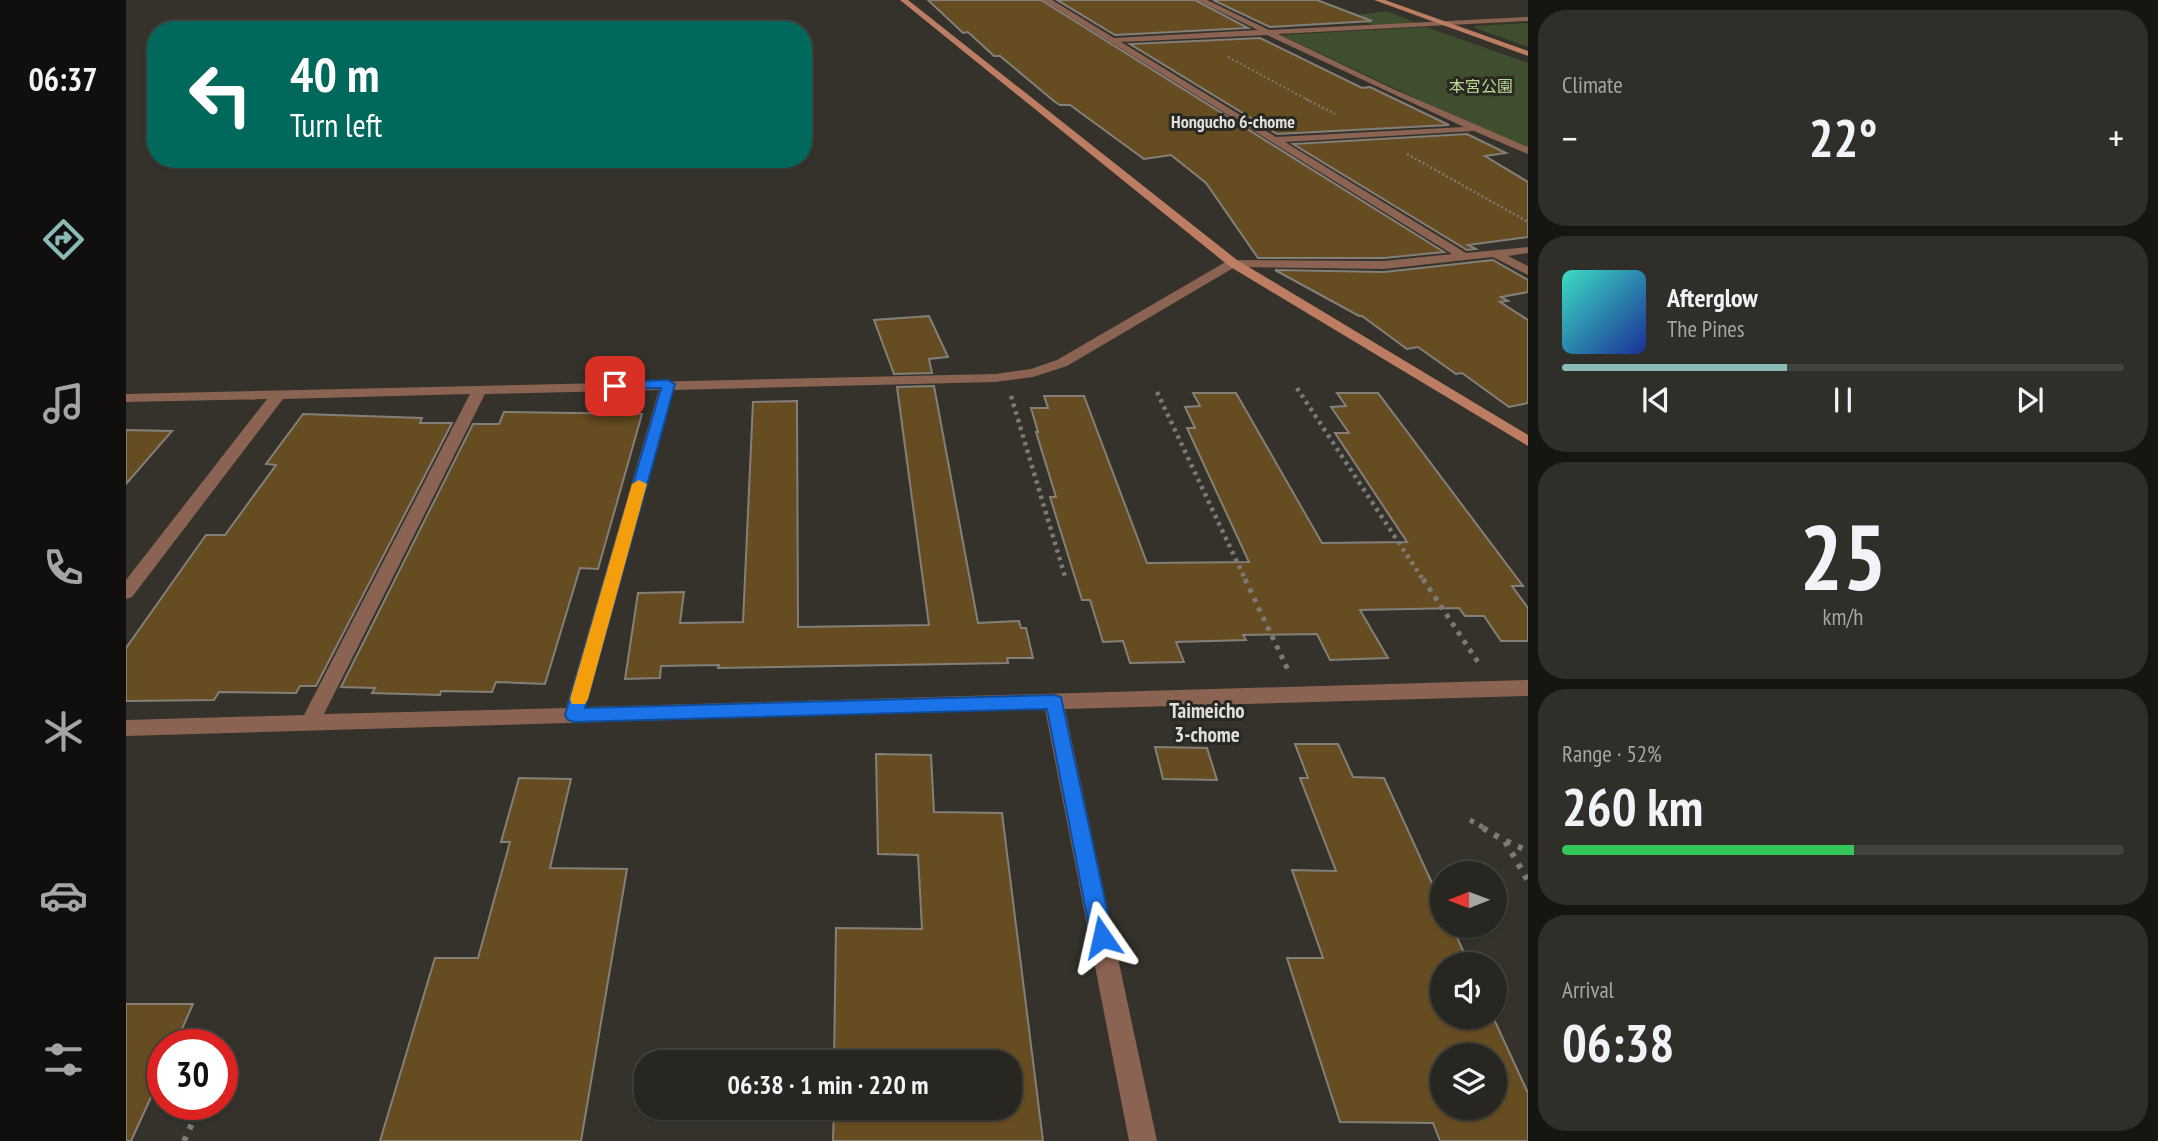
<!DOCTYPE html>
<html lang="en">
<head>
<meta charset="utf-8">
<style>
	:root { --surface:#272620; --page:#2f2e29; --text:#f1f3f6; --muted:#a4a5a5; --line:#43433e; --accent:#8bbbb9 }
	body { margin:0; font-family:"PT Sans Narrow","Noto Sans JP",sans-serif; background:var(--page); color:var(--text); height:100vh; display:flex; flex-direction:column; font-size:26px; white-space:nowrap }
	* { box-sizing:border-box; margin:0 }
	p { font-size:23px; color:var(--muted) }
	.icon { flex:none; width:38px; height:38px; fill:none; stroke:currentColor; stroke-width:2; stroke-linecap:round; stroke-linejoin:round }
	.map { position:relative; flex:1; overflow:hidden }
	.drawer { display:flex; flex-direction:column; gap:10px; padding:10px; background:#151512; width:630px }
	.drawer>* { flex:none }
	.top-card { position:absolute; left:21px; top:21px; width:665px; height:147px; border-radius:28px; box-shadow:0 2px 5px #0004,0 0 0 2px var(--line); background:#00695c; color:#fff; overflow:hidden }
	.needle { width:46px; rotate:269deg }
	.tools { position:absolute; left:1304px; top:861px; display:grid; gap:14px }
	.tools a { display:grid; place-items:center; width:77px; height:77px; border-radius:50%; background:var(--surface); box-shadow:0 2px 5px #0004,0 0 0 2px var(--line); font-size:35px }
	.speed { position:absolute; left:21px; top:1029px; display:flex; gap:14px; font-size:35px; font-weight:700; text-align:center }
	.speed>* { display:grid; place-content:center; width:91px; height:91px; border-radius:50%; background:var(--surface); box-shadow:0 2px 5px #0004,0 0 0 2px var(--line); line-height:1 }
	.speed .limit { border:10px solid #d22; background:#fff; color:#111 }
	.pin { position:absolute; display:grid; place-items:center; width:60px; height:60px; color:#fff; margin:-30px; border-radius:14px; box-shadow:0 4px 10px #0006 }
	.me { position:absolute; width:77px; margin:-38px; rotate:349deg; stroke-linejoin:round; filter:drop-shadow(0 0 5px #0008) }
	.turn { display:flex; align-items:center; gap:24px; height:147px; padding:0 28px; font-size:32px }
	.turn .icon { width:91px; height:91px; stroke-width:2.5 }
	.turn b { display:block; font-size:49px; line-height:60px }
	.big { font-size:52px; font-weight:600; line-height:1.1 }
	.drawer .card { flex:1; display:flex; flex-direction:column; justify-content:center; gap:10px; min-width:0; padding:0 24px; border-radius:28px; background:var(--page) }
	.drawer .dial { align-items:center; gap:0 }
	.dial b { font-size:91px; line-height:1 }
	.song { display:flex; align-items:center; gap:21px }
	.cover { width:84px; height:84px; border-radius:10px; background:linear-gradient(135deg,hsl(170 70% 55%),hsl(230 70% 35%)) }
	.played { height:7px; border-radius:4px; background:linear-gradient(90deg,var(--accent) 40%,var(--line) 40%) }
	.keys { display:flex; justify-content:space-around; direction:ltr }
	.heat { display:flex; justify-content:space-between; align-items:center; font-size:38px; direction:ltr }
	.charge { height:10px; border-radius:5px; background:linear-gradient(90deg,#34c759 52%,var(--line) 0) }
	.trip { position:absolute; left:508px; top:1050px; width:388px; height:70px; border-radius:28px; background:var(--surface); box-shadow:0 2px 5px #0004,0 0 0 2px var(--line); font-weight:600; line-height:70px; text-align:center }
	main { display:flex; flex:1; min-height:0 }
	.menu { display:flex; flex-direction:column; width:126px; justify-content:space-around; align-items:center; background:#100f0d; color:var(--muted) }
	.menu .icon { width:49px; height:49px }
	.menu .current { color:var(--accent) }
	.menu b { font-size:32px; color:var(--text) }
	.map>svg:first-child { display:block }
</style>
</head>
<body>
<main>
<nav class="menu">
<b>06:37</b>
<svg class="icon current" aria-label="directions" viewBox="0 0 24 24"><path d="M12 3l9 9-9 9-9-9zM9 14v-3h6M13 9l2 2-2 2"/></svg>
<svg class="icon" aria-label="music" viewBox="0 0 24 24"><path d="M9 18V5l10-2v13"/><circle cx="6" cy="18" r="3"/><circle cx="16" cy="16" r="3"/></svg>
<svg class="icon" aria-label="phone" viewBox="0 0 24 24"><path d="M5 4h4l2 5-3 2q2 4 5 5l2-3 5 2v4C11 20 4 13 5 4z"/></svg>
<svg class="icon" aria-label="climate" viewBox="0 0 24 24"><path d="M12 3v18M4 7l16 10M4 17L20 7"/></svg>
<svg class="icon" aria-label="car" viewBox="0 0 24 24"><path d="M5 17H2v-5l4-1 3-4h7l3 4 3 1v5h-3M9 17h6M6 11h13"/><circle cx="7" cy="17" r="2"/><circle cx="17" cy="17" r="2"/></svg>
<svg class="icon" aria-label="filters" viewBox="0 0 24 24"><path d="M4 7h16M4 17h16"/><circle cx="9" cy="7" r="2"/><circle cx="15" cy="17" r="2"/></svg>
</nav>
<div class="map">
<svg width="1402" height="1141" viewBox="0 0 1402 1141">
	<rect width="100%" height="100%" fill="#34322b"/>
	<g fill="#3e4e2e">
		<polygon points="1261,11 1290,23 1246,25 1223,16"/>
		<polygon points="1402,23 1402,47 1349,28 1349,26"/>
		<polygon points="1300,27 1402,63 1402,147 1344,124 1155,35"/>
	</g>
	<g fill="#664c21" stroke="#847f79" stroke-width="2" fill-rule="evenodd">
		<polygon points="802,0 915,0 1318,252 1258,258 1132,258 1080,183 1045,155 1018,159 944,105 934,105 929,102 874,56 868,56 842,32 837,33"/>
		<polygon points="931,0 1069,0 1122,28 989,35"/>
		<polygon points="1087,0 1191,0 1246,21 1144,27"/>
		<polygon points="1134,38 1236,88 1244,87 1323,125 1151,134 1004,44"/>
		<polygon points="1341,134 1380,153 1359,156 1402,182 1402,237 1342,245 1350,249 1341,250 1167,144"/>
		<polygon points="1367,260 1402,280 1402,292 1375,297 1382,301 1374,302 1402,320 1402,403 1383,407 1336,373 1330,374 1292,347 1281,349 1236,316 1233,316 1149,270 1258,272"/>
		<polygon points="803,316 822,357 803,359 806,373 768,374 748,320"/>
		<polygon points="808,386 852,623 893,621 895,628 900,628 907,658 881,658 882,663 592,668 593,665 535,666 534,678 499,679 512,593 558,592 554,623 617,622 627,402 671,401 672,627 803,625 771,387"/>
		<polygon points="1067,393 1110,393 1196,543 1281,542 1209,433 1223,433 1205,407 1220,406 1211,393 1252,393 1397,586 1386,586 1402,608 1402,641 1375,641 1358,616 1339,616 1333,608 1234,610 1262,658 1204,660 1191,634 1117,635 1120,640 1050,642 1058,662 1004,663 997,641 977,642 964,600 956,600 924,497 930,497 910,432 912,432 905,408 922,408 918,396 958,396 1021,563 1123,562 1061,428 1069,428 1059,407 1074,406"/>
		<polygon points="378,412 516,414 472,569 454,568 419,684 370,682 366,692 315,691 314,695 246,693 249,688 215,687 347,424 373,424"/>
		<polygon points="177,414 296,418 294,423 326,423 190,686 174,686 170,693 93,692 88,700 0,701 0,648 80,535 99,535 150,465 140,464"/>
		<polygon points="0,430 46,431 0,484"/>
		<path d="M1169,744h43l15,33 31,1 58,127v21h10l17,38h-27v53h51l35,76v48h-88l-7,-18 -93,-1 -53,-164h36l-31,-88 44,1 -36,-93h8zM1316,1055h52v53h-52z"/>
		<polygon points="1029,747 1081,748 1091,780 1037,779"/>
		<polygon points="750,754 805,755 808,812 876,813 917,1141 707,1141 708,1108 884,1108 884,1062 708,1062 710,928 796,929 792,855 752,854"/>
		<polygon points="393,778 445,779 424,868 501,869 455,1141 254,1141 309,958 352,958 384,842 375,842"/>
		<polygon points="0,1004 67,1004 49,1045 37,1045 37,1071 5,1141 0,1141"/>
	</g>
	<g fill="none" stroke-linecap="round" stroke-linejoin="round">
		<polyline stroke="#7c7a74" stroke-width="2" stroke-dasharray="2 2.5" stroke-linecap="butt" points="1102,57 1184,101"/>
		<g stroke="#7c7a74" stroke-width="2.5" stroke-dasharray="2 2.5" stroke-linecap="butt">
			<polyline points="1180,99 1209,114"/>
			<polyline points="1281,154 1402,222"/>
		</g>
		<g stroke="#7c7a74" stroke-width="4.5" stroke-dasharray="3.5 4.5" stroke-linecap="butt">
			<polyline points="1171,388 1298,581"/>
			<polyline points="1031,392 1120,581"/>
			<polyline points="885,396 940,580"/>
		</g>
		<g stroke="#7c7a74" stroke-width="5" stroke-dasharray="4.5 6" stroke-linecap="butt">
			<polyline points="1119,579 1162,670"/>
			<polyline points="1297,579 1352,662"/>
			<polyline points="1344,820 1360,829"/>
		</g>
		<g stroke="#7c7a74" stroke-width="6" stroke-dasharray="5 8" stroke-linecap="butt">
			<polyline points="1357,828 1379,841 1402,881"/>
			<polyline points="1380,841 1402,851"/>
			<polyline points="58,1141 75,1104"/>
		</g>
		<path fill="#8b6352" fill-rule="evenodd" d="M917,0h9l62,38 144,-8 -61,-30h10l62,30 259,-13v4l-250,13 115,55 135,58v7l-54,-23 -189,11 181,111 62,-6v6l-20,3 20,10v9l-35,-18 -109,12 -149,-2 -168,99 -34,11 -38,5 -322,8 -87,317 942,-27v16l-463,13 92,432h-28l-84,-432 -919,27v-16l178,-5 166,-321 -187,5 -151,198 -6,2v-19l141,-181 -141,3v-8l869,-20 36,-5 26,-9 172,-100 155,1 68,-7zM1141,35l197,92 -188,10 -155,-95zM533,390l-93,318 -242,6 161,-320z"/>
		<g fill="#bc7d63" fill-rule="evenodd">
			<polygon points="774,0 782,0 1111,260 1402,435 1402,446 1103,266"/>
			<polygon points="1248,0 1259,0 1402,51 1402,56"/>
		</g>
	</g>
	<polygon fill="#1a73e8" stroke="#114b97" stroke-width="2" points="542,380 549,384 459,708 928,695 935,697 987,937 983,944 976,947 968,944 965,937 921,709 448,722 442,720 439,715 535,388 489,389 482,386 489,382"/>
	<polygon fill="#f59e0b" points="513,480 521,484 462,699 459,704 446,704 444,699 506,484"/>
	<g text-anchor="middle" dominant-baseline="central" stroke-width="6" stroke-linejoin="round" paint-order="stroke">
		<g font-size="16" fill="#b9db96" stroke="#2a2822">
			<text x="1355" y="86">本宮公園</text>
		</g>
		<g font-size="18" font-weight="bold" fill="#e1dfdb" stroke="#2a2822">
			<text x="1107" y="121">Hongucho 6-chome</text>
		</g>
		<g font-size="21" font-weight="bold" fill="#e1dfdb" stroke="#2a2822">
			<text x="1081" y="710">Taimeicho<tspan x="1081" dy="24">3-chome</tspan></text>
		</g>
	</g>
</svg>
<div class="tools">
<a><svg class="needle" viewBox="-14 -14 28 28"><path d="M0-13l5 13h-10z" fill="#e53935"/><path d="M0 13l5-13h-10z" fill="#a4a5a5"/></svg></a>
<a><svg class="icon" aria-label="sound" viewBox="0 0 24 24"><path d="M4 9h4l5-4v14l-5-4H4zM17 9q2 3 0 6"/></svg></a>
<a><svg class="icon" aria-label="layers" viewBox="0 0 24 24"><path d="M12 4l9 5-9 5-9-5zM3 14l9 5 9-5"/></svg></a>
</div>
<div class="speed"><div class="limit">30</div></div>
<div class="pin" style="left:489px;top:386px;background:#d93025"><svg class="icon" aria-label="arrive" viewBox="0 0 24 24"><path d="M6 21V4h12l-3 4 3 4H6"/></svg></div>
<svg class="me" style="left:976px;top:937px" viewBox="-20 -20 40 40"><path d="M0-17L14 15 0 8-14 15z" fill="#1a73e8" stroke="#fff" stroke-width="4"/></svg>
<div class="trip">06:38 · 1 min · 220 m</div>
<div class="top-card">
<div class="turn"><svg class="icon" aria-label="left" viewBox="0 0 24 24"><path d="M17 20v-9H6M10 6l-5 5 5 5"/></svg><div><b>40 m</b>Turn left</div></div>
</div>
</div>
<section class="drawer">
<div class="card"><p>Climate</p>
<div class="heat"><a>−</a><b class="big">22°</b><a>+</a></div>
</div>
<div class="card">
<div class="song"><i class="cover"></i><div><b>Afterglow</b><p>The Pines</p></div></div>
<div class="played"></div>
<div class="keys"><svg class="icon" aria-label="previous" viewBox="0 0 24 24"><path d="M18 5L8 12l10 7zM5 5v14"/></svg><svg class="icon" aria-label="pause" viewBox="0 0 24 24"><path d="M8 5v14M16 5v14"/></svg><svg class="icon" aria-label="next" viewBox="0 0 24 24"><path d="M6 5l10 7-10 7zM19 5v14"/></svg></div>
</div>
<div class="card dial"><b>25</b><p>km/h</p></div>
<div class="card"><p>Range · 52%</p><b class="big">260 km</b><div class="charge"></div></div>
<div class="card"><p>Arrival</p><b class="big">06:38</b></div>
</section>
</main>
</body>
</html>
